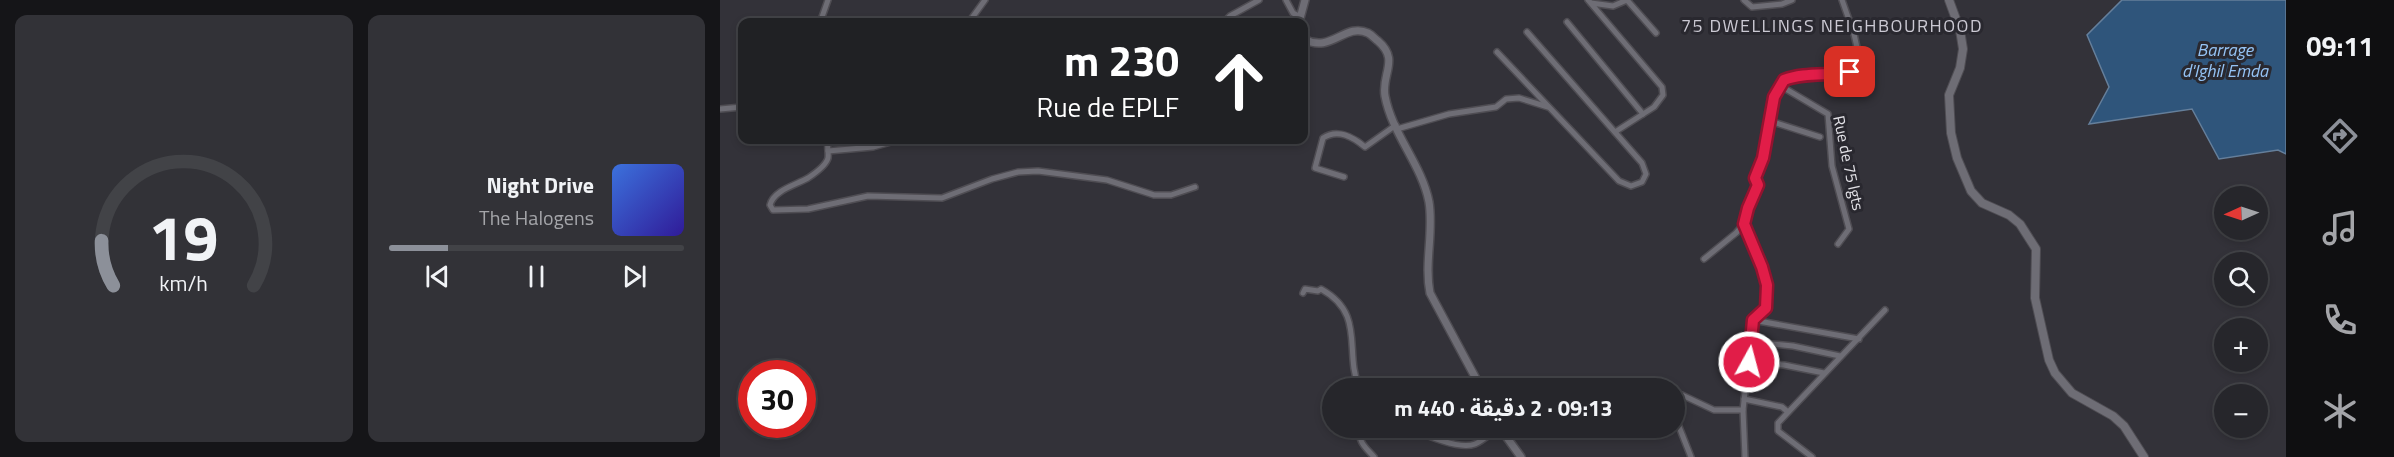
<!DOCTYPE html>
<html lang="ar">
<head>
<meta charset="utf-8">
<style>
	:root { --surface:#26262b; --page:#323237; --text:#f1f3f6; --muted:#a4a5a9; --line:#424347; --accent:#8c9099 }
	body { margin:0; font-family:"Titillium Web","Noto Sans Arabic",sans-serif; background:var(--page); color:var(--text); direction:rtl; height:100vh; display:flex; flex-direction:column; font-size:22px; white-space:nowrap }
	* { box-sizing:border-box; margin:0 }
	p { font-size:20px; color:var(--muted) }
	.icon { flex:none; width:33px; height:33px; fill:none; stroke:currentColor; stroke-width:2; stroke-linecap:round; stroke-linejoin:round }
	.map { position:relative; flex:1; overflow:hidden; direction:ltr }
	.drawer { display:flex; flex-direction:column; gap:15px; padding:15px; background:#151518; width:720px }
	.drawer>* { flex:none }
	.top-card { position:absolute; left:18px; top:18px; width:570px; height:126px; border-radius:12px; box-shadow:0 3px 9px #0003,0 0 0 2px var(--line); direction:rtl; background:#202124; color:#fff; overflow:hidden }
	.needle { width:39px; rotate:267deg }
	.fabs { position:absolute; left:1494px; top:186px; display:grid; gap:12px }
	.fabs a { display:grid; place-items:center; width:54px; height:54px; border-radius:50%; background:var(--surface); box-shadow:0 3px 9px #0003,0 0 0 2px var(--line); font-size:30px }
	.speed { position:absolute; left:18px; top:360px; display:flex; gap:12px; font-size:30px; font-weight:700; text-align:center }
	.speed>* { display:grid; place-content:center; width:78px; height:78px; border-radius:50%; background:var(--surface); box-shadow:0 3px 9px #0003,0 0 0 2px var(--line); line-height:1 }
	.speed .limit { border:9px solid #d22; background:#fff; color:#111 }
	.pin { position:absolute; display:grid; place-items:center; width:51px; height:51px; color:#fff; margin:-26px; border-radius:12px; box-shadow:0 3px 9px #0006 }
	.me { position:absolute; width:66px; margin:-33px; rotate:7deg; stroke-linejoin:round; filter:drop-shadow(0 0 4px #0008) }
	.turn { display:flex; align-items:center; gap:21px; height:126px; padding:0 30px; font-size:27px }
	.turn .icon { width:78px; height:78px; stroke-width:2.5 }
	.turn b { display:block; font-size:42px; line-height:51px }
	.drawer .card { flex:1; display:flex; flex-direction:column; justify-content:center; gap:9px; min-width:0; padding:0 21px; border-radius:12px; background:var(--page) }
	.drawer .dial { align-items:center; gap:0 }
	.dial svg { height:156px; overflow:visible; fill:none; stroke:var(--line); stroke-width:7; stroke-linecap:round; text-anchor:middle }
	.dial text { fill:var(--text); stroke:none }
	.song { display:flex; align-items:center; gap:18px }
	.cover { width:72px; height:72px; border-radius:9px; background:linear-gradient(135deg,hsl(220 70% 55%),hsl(250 70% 35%)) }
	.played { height:6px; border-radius:3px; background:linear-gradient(90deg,var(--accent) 20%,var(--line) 20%) }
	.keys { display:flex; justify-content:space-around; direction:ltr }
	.drawer .tiles { flex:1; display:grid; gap:15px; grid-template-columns:repeat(2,1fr) }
	.trip { position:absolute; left:602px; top:378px; width:363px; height:60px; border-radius:30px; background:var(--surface); box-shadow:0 3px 9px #0003,0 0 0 2px var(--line); font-weight:700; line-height:60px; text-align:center; direction:rtl }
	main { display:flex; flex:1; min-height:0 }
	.tab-bar { display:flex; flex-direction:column; width:108px; justify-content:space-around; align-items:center; background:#0f0f11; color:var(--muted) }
	.tab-bar .icon { width:42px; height:42px }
	.tab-bar .selected { color:var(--accent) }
	.tab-bar b { font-size:27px; color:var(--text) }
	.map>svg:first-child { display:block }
</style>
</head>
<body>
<main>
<nav class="tab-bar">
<b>09:11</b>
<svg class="icon selected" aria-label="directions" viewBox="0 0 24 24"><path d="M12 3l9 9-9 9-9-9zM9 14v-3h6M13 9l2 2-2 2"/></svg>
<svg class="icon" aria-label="music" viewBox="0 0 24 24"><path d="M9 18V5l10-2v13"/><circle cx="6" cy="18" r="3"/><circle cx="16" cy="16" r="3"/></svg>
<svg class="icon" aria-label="phone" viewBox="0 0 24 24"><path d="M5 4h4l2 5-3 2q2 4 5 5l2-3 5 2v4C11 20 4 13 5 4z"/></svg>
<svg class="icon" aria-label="climate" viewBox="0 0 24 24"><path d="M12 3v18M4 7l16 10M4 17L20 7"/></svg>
</nav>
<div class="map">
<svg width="1566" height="457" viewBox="0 0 1566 457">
	<rect width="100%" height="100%" fill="#333239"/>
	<polygon fill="#2f557b" stroke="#657f9b" stroke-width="1.5" points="1402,0 1566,0 1566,154 1558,150 1499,159 1472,109 1369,124 1389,87 1367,35"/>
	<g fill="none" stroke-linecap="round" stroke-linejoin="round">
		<g stroke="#4f4d53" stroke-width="8">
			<g id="minor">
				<polyline points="566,0 573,13 580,17 581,15"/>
				<polyline points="868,0 942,87 943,95 934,107 895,132"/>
				<polyline points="1024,0 1032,7 1062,4 1072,0"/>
				<polyline points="871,3 893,6 907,0 936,33"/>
				<polyline points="102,17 108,0"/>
				<polyline points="249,22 265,0"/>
				<polyline points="504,22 510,16 539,0"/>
				<polyline points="847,22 923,114"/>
				<polyline points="777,52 899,181 911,186 922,182 926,174 922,163 807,32"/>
				<polyline points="0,109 22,107"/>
				<polyline points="1050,121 1100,137"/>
				<polyline points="677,129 729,114 776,107 786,99 799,98 828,107"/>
				<path d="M109,140c-3,6 0,11 -1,18 -2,8 -14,16 -20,20 -12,7 -34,12 -38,27l3,5 35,-1 60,-13 74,2 50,-19 26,-7 20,-1 69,9 47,15h17l24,-8"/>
				<polyline points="108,151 153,147 178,140"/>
				<path d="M624,177l-29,-9 8,-30c15,-10 30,-1 42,9l31,-22"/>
				<path d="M1024,224c13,31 23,49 22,84l-13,12"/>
				<path d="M1118,244l11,-15 -17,-63 -4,-52 -49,-29c14,-16 57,-5 82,-20l-7,-31 -12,-34"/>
				<path d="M984,259l32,-26 8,-9 3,-16 11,-23 -2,-7c11,-30 10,-64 23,-93"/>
				<path d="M583,293l2,-4 13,2 3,-2c45,25 23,61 38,99"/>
				<polyline points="1031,342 1073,346 1120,356"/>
				<polyline points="1028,362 1064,365 1104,373"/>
				<polyline points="1024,399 1062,407 1068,412"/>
				<polyline points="954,409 962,395 994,410 1023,410"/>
				<polyline points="954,414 971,457"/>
				<path d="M640,428c-3,13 6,20 14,29"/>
				<path d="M690,428c15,7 49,22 65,16 8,-3 16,-11 23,-16"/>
				<polyline points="1025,457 1023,410 1033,320 1139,339"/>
				<polyline points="1092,457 1058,431 1058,423 1165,310"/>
			</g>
		</g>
		<g stroke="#4f4d53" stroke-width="10">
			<g id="tertiary">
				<polyline points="579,22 585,0"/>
				<path d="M584,39c27,15 41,-17 64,-6 4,2 7,6 10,8 22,19 3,33 7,55 7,38 37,69 44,106 5,30 -5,61 1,91l51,95"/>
				<polyline points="780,428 801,457"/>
			</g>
		</g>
		<g stroke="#4f4d53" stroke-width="10">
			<polyline id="secondary" points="1229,0 1240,30 1243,49 1240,68 1229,95 1231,133 1237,158 1251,191 1262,203 1289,215 1300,224 1316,249 1315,298 1329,360 1335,373 1352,393 1393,416 1404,426 1424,457"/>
		</g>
		<use href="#minor" stroke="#6e6d75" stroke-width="5"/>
		<use href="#tertiary" stroke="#6e6d75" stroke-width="7"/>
		<use href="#secondary" stroke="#6e6d75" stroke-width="8"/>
	</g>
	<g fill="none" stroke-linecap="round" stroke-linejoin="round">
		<g stroke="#92132f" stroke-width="15">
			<path id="route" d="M1029,362l4,-42 13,-12 1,-23 -5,-18 -18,-43 4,-16 10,-23 -3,-7 8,-20 11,-61 10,-17c20,-8 45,-4 66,-8"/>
		</g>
		<use href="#route" stroke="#e11d48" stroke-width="10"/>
	</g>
	<g text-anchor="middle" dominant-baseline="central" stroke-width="6" stroke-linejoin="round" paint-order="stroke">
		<g font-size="16" fill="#e2e1e6" stroke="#29282f">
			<text transform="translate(1129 163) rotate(78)">Rue de 75 lgts</text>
		</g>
		<g font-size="18" letter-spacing="1.5" fill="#cbc9d3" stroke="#29282f">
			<text x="1112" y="25">75 DWELLINGS NEIGHBOURHOOD</text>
		</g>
		<g font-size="18" font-style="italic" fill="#95c3f4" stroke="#29282f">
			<text x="1505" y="49">Barrage<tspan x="1505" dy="21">d'Ighil Emda</tspan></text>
		</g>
	</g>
</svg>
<div class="fabs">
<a><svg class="needle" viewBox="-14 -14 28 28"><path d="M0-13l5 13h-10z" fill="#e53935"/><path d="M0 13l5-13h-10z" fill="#a4a5a9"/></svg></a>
<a><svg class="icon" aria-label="search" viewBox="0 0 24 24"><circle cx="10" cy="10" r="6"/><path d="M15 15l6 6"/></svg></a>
<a>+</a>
<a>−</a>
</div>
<div class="speed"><div class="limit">30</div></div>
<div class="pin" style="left:1130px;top:72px;background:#d93025"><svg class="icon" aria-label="arrive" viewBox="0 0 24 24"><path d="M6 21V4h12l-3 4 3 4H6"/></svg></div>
<svg class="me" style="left:1029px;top:362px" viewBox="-20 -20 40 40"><circle r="17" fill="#e11d48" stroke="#fff" stroke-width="3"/><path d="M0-11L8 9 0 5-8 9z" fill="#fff"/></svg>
<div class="trip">09:13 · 2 دقيقة · 440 m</div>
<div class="top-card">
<div class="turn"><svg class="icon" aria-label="ahead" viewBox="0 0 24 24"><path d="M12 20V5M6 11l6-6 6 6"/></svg><div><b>230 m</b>Rue de EPLF</div></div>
</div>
</div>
<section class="drawer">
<div class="tiles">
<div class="card">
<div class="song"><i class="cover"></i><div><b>Night Drive</b><p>The Halogens</p></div></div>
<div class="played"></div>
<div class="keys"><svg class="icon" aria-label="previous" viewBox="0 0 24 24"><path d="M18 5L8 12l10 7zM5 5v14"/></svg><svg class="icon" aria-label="pause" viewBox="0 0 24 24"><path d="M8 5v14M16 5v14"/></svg><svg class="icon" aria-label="next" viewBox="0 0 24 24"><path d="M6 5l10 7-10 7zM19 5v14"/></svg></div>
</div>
<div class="card dial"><svg viewBox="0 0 100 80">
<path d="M14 69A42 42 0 1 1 86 69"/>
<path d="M14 69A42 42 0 0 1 8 46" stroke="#8c9099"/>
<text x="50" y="56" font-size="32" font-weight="700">19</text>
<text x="50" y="72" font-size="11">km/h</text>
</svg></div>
</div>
</section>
</main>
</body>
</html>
